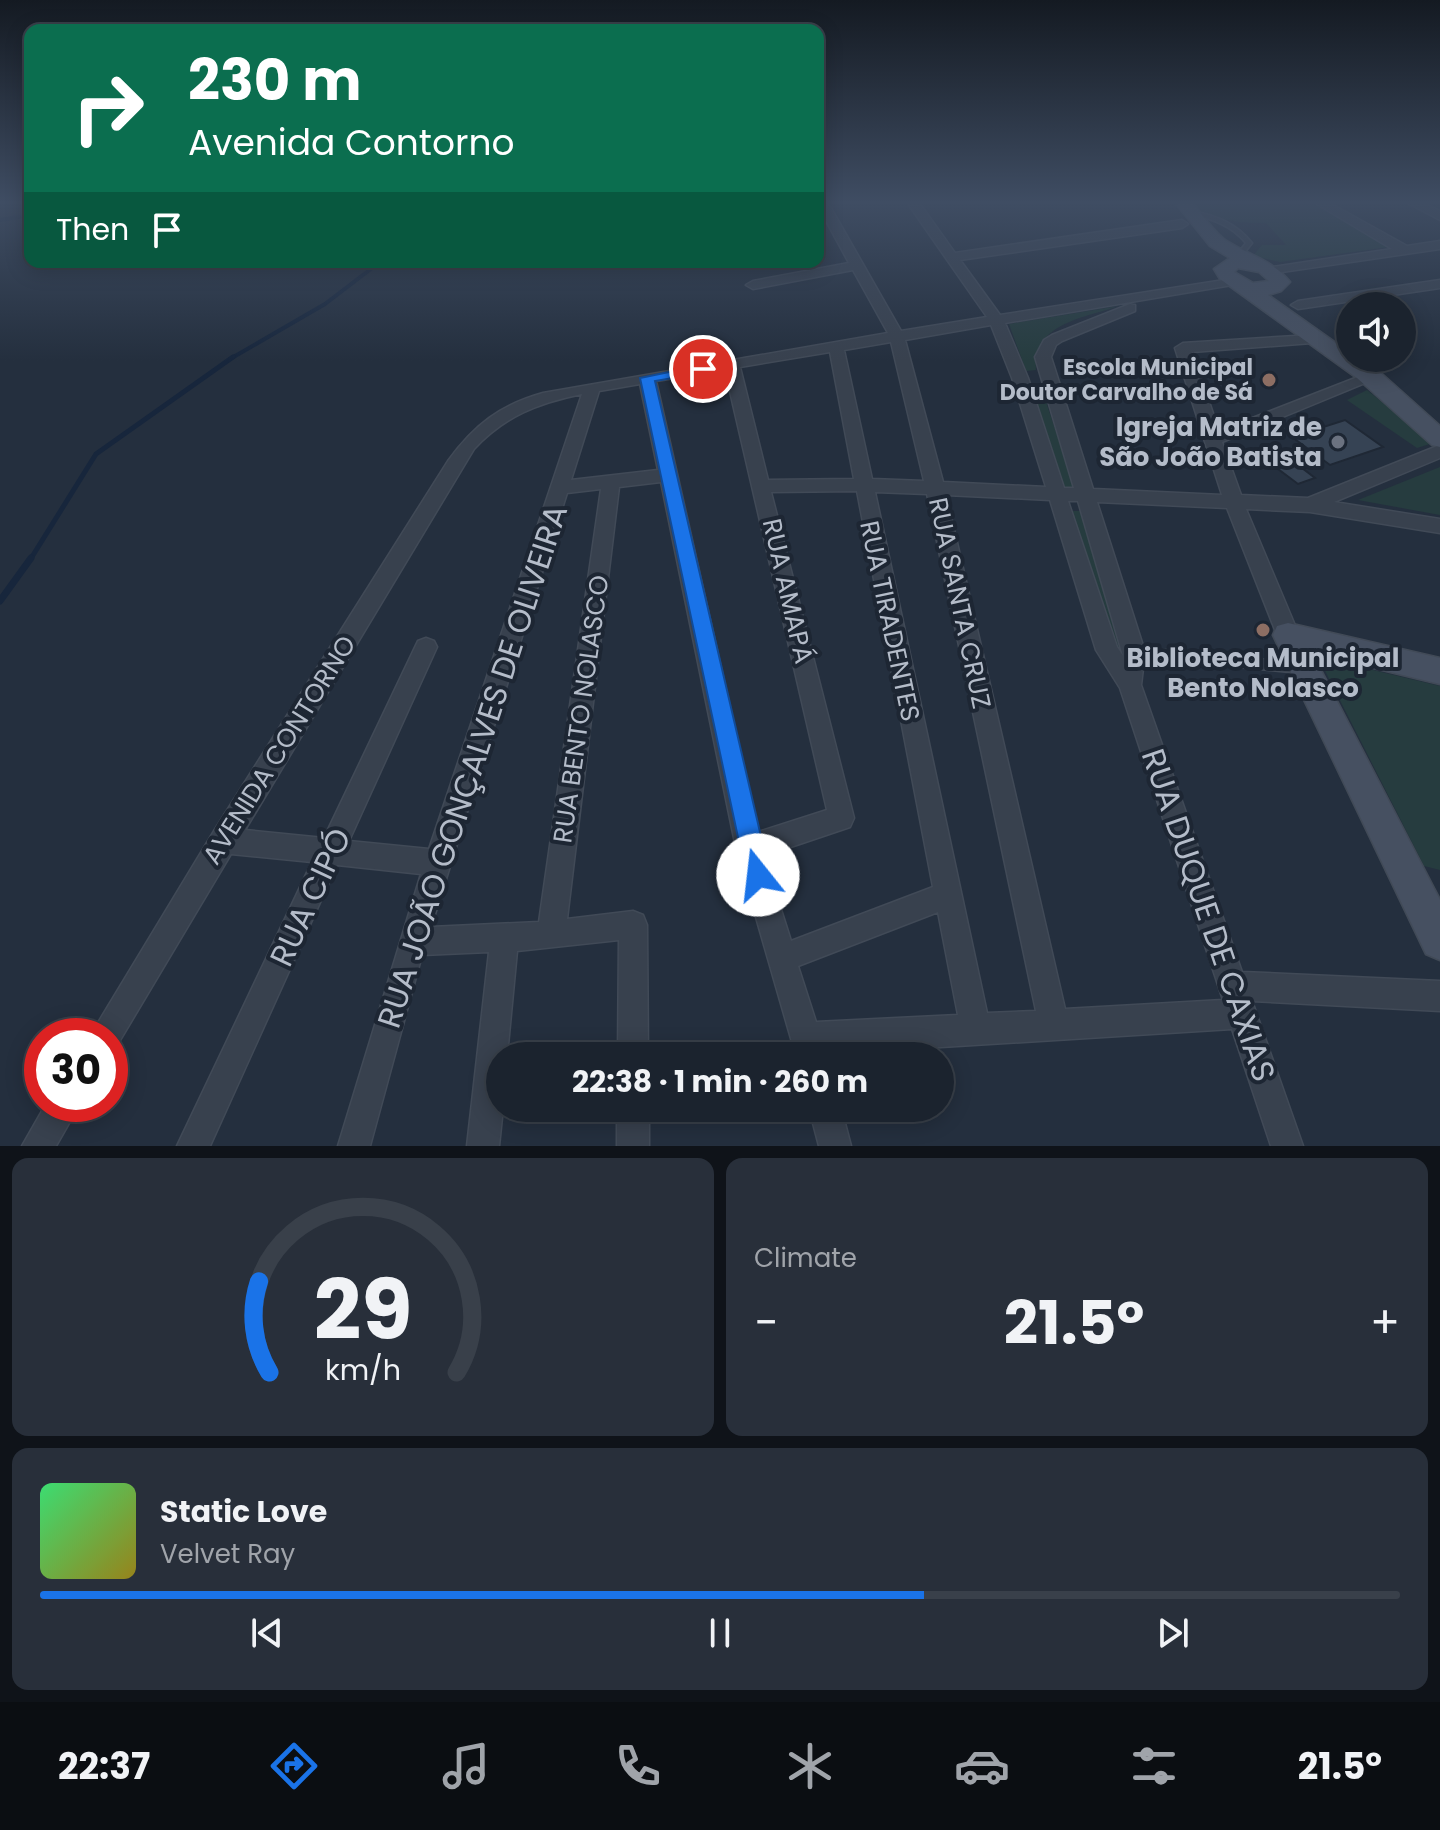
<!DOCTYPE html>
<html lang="en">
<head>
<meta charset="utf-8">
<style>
	:root { --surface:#1b232e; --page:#282f3a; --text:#f1f3f6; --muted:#a0a4aa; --line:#39404a; --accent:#1a73e8 }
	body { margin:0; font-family:Poppins,sans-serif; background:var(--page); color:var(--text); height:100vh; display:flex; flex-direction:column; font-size:30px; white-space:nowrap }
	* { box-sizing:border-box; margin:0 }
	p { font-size:26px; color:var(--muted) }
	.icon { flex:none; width:44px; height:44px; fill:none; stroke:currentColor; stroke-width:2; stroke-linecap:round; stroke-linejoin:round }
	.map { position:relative; height:1146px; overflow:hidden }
	.side { display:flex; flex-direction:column; gap:12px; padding:12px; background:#0f1319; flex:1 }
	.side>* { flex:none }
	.banner { position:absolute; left:24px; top:24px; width:800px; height:244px; border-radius:16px; box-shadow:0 4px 20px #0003,0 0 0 2px var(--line); background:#0b6e4f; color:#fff; overflow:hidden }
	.controls { position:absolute; left:1336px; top:292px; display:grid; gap:16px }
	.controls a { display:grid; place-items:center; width:80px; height:80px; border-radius:50%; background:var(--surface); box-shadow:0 4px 20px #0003,0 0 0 2px var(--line); font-size:40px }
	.speed { position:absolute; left:24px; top:1018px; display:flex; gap:16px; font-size:40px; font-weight:700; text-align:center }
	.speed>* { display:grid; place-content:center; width:104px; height:104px; border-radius:50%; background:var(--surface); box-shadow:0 4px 20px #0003,0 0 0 2px var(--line); line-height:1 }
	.speed .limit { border:12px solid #d22; background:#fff; color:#111 }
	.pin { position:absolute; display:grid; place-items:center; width:68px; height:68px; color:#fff; margin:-34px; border:4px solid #fff; border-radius:50%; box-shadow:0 2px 8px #0007 }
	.me { position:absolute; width:88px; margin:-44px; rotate:344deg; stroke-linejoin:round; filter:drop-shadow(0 0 6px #0008) }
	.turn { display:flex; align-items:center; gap:28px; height:168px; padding:0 32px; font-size:36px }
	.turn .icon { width:104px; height:104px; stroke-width:2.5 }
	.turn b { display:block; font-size:56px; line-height:68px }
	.then { display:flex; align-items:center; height:76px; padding:0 32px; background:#0003; gap:16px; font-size:30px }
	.big { font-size:60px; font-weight:700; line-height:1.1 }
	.side .widget { flex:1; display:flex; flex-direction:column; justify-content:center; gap:12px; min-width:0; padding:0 28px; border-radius:16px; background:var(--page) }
	.side .dial { align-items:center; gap:0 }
	.dial svg { height:208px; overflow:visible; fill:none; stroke:var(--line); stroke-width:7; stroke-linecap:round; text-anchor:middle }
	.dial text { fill:var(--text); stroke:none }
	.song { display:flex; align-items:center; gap:24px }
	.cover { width:96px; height:96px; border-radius:12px; background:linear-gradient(135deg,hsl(140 70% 55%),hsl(50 70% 35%)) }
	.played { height:8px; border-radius:4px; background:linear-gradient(90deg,var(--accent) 65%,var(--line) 65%) }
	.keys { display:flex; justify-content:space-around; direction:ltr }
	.heat { display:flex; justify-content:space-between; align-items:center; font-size:44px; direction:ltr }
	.side .tiles { flex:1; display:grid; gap:12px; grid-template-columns:1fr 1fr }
	.widget:last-child { grid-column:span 2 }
	.trip { position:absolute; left:486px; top:1042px; width:468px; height:80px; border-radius:40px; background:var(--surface); box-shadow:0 4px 20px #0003,0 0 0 2px var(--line); font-weight:700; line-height:80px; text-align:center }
	.menu { display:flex; height:128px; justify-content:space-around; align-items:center; background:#0b0e12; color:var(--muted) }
	.menu .icon { width:56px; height:56px }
	.menu .selected { color:var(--accent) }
	.menu b { font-size:36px; color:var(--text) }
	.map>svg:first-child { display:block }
</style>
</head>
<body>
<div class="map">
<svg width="1440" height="1146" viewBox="0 0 1440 1146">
	<rect width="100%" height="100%" fill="#242f3e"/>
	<g fill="#263c3f">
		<path d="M1190,201h120l79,46 -109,15 -27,-6 9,-11h24l-20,-22c-24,0 -61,-2 -76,-22z"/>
		<path d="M1119,306c-36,12 -87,18 -83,64l-10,1 -17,-47z"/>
		<polygon points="1033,390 1042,390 1076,491 1066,491"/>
		<polygon points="1367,390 1433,443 1417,448 1347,400"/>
		<polygon points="1440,467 1440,515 1358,500"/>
		<polygon points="1071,511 1081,511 1125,647 1114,647"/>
		<polygon points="1318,657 1440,686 1440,870 1424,866"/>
	</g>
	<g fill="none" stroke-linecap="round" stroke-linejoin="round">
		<g stroke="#17263c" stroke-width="4">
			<polyline points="0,220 30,215"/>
			<polyline points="230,359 325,304 380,262"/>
		</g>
		<polyline stroke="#17263c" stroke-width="5" points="30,560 96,454 233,357"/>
		<polyline stroke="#17263c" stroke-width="7" points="0,601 31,558"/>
	</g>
	<g fill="#364354" stroke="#1f2835" stroke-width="2">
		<polygon points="1345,420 1383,447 1330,465 1292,437"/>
		<polygon points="1272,445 1315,478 1298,484 1254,451"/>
	</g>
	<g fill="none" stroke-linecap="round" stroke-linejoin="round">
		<g stroke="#414a57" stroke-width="3">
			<g id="lane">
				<path d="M1192,211c25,5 44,12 60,32l-11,14h-4l-1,-1 10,-13c-15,-18 -34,-24 -56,-29v-2z"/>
				<polygon points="1134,647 1300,663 1304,665 1306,668 1304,671 1300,673 1134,657 1130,655 1129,652 1130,649"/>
			</g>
		</g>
		<g stroke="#414a57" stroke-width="3">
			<g id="street">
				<path d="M818,201h9l74,130 86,-14 -81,-116h12l37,52 227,-33 6,4 -6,4 -222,32 40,55 237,-37 2,3 -7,4 -227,38 23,55 36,110h10l-39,-131 9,-17 8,-5 78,-31 5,1v6l-73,30 -6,4 -5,12 42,132 129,6 -47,-147 8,-5 129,-8 7,4 -7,4 -120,9 27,79 144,-56h12l2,3 -155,64 19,53 67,3 132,-53v13l-106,44 106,17v14l-130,-21 -64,-3 53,126 -3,6 -8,3 -8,-3 -3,-6 -50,-127 -130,-6 48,150 -4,33 101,287 198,9v30l-188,-10 51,145h-32l-39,-117 -436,27 -60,-208 -75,-366 -42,5 -52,432 66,-8 10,4 4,10 1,131h-30l1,-116 -102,11 -10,105h-7v52h3l-4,38h-32l22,-194 -67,3 -52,191h-32l83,-272 -84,-9 -127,281h-33l135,-284 -81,-8 -115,193 -6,2v-13h-20l124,-205 234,-370c26,-36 52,-56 95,-68l345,-60 -35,-63 -100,19 -7,-4 7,-4 96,-18 -31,-57zM991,325l21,53 34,109 -103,-5 -38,-142zM891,342l33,139 -52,-2 -28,-129zM830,352l24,127 -86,1 -28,-113zM725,370l102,440 -69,22 -102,-451zM640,384l18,86 -87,10 28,-89zM582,394l-153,455 -80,-8 88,-194 -3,-6 -8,-3 -8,3 -94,197 -79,-8 229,-381c31,-33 64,-46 108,-55zM601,489l-62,433 -108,5 136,-434zM857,491l76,396 -142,54 -27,-85 86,-29 4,-9 -83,-326zM875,492l52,2 109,517 -49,2zM946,495l104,5 46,150 24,38 103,312 -158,9zM1068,501h10l45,155 -6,-9zM938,912l20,103 -142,7 -18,-56z"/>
				<polygon points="1312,201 1326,201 1407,246 1440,241 1440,249 1268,274 1266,271 1273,267 1392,249"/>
				<polygon points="1404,201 1418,201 1440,211 1440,220"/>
				<polygon points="1440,280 1440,288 1298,309 1291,305 1298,301"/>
				<polygon points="46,1104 80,1104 56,1146 22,1146"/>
				<rect x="617" y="1108" width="32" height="38"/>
				<polygon points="809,1108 841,1108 851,1146 819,1146"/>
			</g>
		</g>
		<g stroke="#414a57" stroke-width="3">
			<g id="secondary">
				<path d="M1174,201h17c10,12 21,29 34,39 23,15 48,20 65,42l-9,9 -13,4 82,58v5h14l76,68v21l-8,-2 -75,-67 -137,-99 -6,-10 16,-11 -20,-12zM1238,268l21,4 10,9 -16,2 -19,-11z"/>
				<polygon points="1288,623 1440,658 1440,684 1312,653 1440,900 1440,960 1426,954 1273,635 1277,626"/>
			</g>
		</g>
		<use href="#lane" fill="#38414e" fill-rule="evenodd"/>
		<use href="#street" fill="#38414e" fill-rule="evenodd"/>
		<use href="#secondary" fill="#465061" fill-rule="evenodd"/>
	</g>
	<linearGradient id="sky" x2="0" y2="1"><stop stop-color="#141a22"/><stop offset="0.56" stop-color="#3f4d63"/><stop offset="1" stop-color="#3f4d63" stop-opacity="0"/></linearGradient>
	<rect width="1440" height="361" fill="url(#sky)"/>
	<polygon fill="#1a73e8" stroke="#114b97" stroke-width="2" points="703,365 708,366 708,372 655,381 770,875 766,884 758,887 749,884 746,875 640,378"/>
	<g fill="#8d6e63" stroke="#1d2633" stroke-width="3">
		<circle cx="1269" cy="380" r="8"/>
		<circle cx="1263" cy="630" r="8"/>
	</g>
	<circle fill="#6b7280" stroke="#1d2633" stroke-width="3" cx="1338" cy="442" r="8"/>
	<g text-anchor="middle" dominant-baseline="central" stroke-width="8" stroke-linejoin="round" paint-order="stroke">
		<g font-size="22" font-weight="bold" fill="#b4bcc9" stroke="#1d2633" text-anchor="end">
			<text x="1253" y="367">Escola Municipal<tspan x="1253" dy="25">Doutor Carvalho de Sá</tspan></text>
		</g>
		<g font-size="26" font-weight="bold" fill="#b4bcc9" stroke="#1d2633" text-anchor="end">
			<text x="1322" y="427">Igreja Matriz de<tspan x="1322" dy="30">São João Batista</tspan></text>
			<text x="1263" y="658" text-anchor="middle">Biblioteca Municipal<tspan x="1263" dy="30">Bento Nolasco</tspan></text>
		</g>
		<g font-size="26" fill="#b4bcc9" stroke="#1d2633">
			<text transform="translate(788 591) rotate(77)">RUA AMAPÁ</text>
			<text transform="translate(960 603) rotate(78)">RUA SANTA CRUZ</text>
			<text transform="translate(890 621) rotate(78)">RUA TIRADENTES</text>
			<text transform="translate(581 709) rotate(-82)">RUA BENTO NOLASCO</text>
			<text transform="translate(279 750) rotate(-58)">AVENIDA CONTORNO</text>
		</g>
		<g font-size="32" fill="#b4bcc9" stroke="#1d2633">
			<text transform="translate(472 766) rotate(-72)">RUA JOÃO GONÇALVES DE OLIVEIRA</text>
			<text transform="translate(310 897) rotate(-65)">RUA CIPÓ</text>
			<text transform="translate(1209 915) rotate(71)">RUA DUQUE DE CAXIAS</text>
		</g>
	</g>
</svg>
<div class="controls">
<a><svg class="icon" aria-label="sound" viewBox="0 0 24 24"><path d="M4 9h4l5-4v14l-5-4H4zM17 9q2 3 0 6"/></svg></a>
</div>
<div class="speed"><div class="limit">30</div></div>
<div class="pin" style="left:703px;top:369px;background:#d93025"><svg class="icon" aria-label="arrive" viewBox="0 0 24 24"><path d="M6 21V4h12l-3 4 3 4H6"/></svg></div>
<svg class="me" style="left:758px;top:875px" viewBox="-20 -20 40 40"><circle r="19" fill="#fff"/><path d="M0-13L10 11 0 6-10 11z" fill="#1a73e8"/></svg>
<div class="trip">22:38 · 1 min · 260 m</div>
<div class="banner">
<div class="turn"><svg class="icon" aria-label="right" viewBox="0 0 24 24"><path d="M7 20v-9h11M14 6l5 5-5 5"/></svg><div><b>230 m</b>Avenida Contorno</div></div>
<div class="then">Then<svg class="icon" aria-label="arrive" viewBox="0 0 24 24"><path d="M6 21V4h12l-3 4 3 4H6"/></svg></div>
</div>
</div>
<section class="side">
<div class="tiles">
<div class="widget dial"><svg viewBox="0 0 100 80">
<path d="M14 69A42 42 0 1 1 86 69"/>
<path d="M14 69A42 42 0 0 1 10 34" stroke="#1a73e8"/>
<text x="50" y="56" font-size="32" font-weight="700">29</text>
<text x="50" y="72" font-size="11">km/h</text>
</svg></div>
<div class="widget"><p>Climate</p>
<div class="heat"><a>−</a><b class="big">21.5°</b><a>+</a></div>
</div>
<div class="widget">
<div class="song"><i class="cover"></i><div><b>Static Love</b><p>Velvet Ray</p></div></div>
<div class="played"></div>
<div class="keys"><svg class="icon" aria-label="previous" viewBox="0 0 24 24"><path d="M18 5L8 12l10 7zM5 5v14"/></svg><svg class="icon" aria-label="pause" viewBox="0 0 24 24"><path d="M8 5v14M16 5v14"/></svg><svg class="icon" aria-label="next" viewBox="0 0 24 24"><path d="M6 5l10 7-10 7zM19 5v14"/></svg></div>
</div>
</div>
</section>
<nav class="menu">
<b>22:37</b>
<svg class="icon selected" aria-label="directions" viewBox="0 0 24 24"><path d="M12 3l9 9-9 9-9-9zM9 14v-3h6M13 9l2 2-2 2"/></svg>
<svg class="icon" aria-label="music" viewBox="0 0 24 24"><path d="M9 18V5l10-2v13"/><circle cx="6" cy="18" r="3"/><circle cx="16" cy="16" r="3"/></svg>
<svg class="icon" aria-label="phone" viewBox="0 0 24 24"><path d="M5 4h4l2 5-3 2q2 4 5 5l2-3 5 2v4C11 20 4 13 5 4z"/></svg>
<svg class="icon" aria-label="climate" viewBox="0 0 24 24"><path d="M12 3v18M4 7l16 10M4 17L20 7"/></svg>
<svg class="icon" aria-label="car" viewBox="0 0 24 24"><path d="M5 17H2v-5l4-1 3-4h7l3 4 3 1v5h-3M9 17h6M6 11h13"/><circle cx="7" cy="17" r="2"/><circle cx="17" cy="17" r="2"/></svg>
<svg class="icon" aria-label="filters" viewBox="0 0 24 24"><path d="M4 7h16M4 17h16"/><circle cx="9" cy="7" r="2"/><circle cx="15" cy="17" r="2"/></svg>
<b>21.5°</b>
</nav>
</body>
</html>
